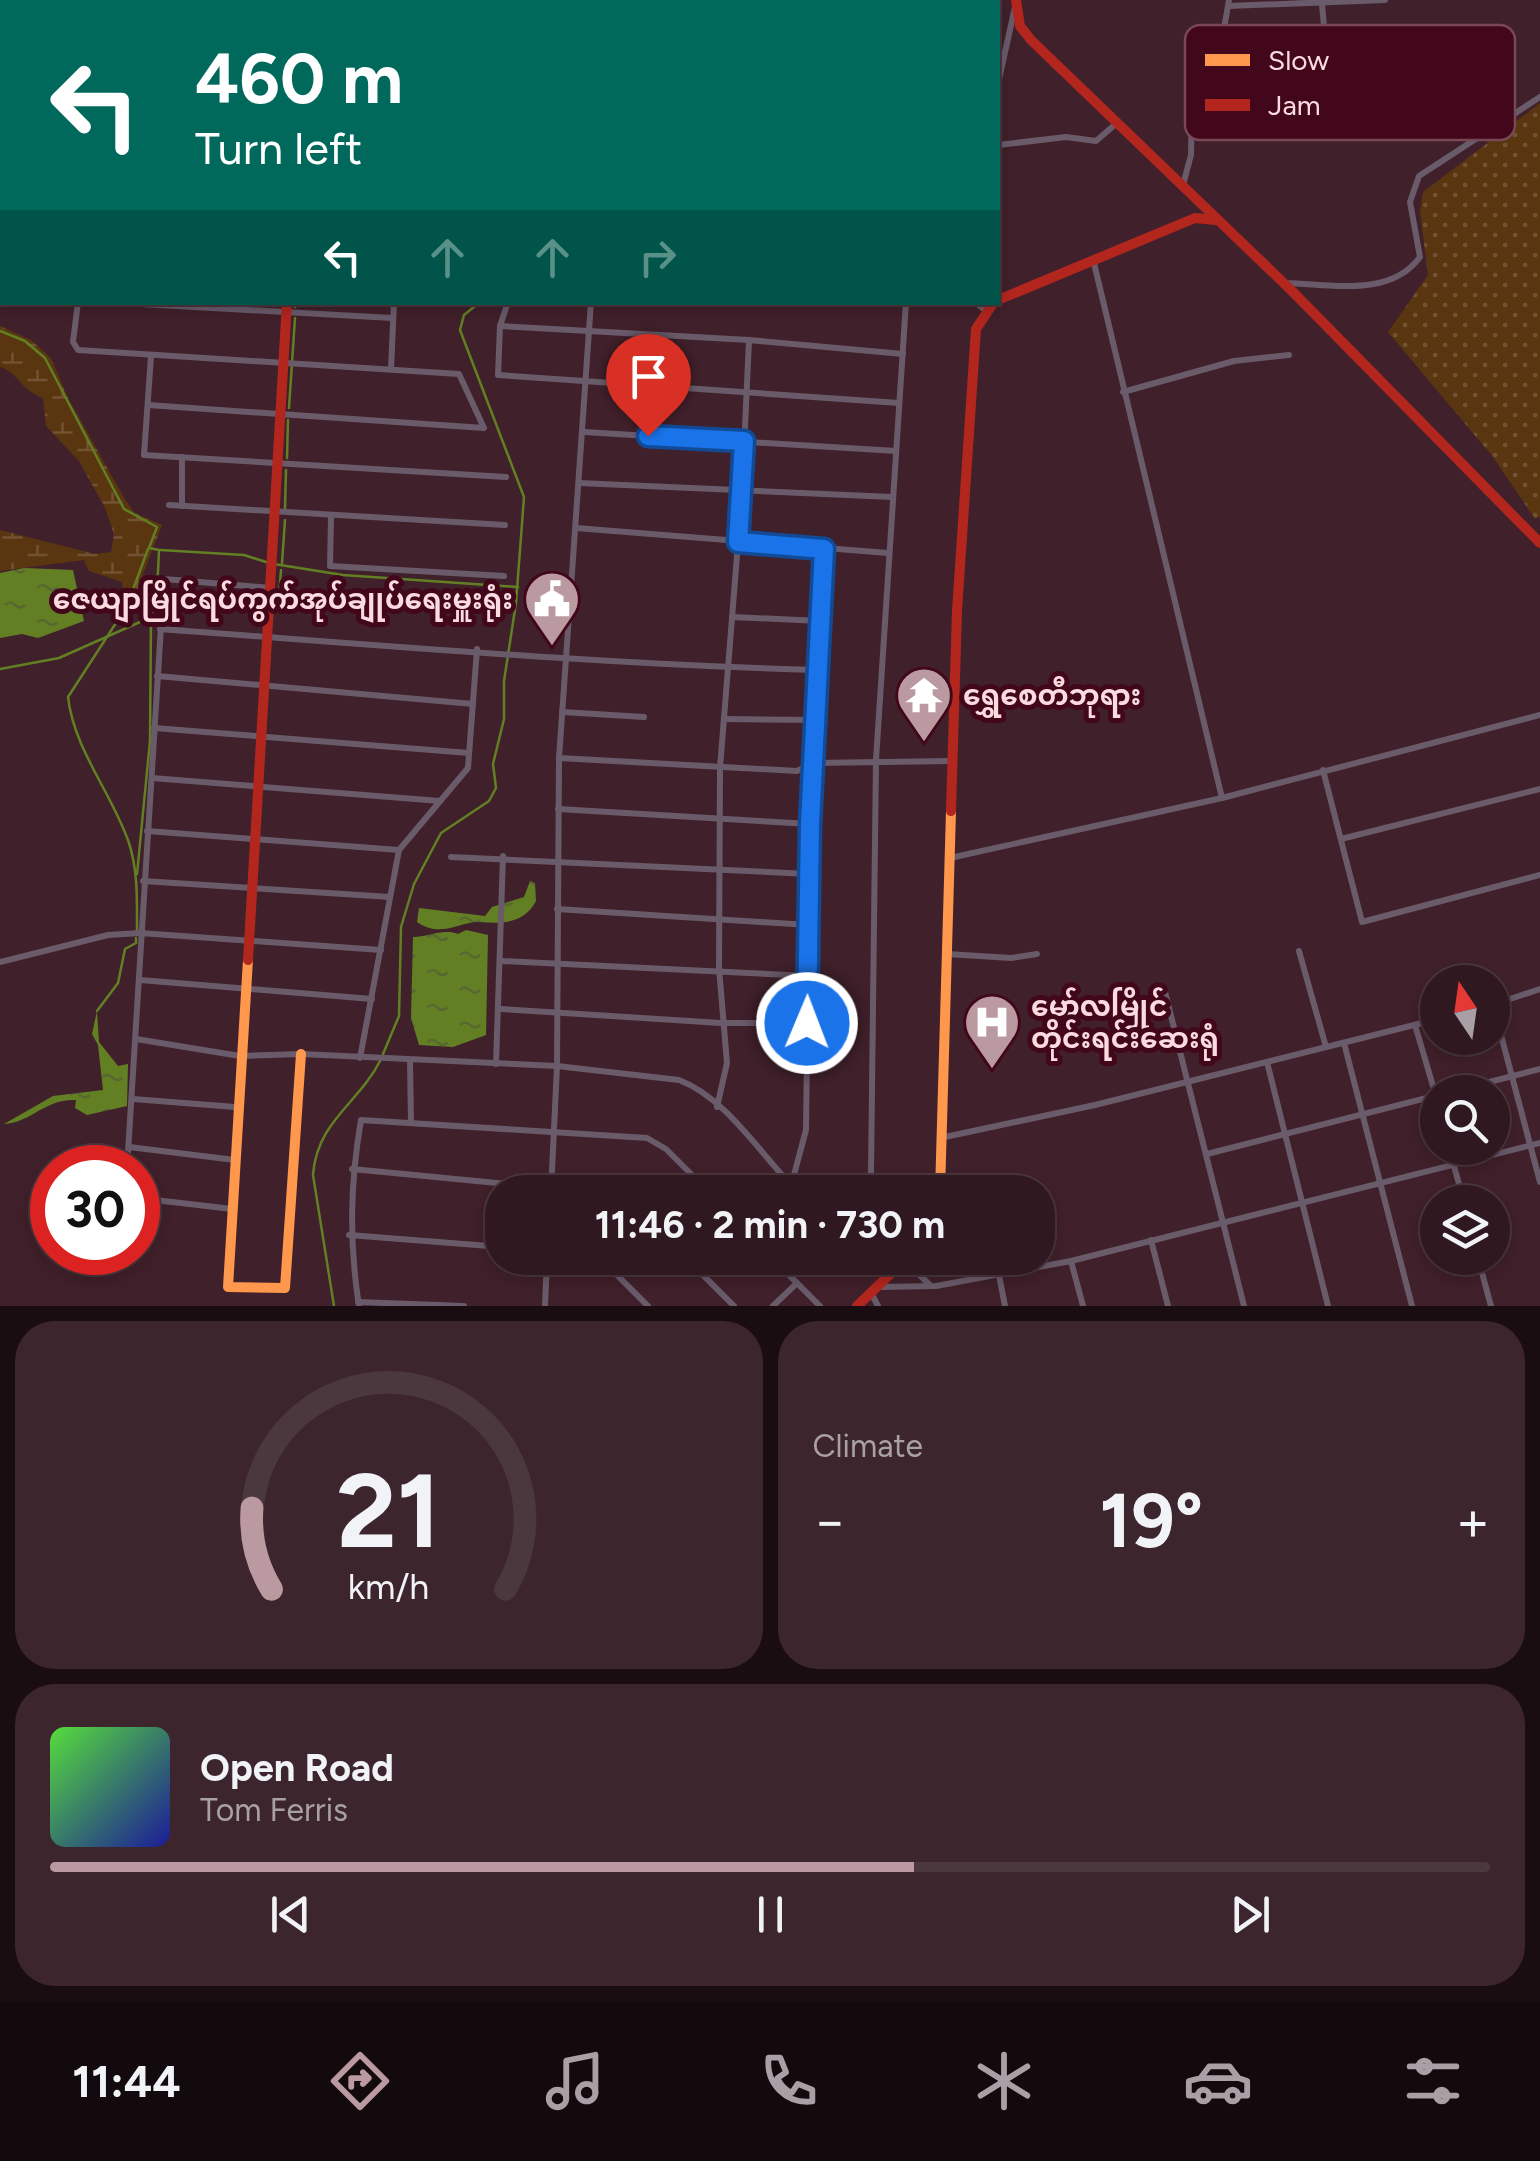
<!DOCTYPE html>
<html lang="en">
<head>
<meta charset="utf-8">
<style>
	:root { --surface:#301820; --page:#3c252d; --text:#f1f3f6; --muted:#a8a0a5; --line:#4b373e; --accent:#ba9aa0 }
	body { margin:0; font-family:Figtree,"Noto Sans Myanmar",sans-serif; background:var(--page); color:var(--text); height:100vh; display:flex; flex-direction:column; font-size:38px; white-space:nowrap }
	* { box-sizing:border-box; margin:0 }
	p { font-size:32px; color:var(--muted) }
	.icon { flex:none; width:55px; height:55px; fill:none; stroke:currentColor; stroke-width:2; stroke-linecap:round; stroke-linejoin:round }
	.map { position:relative; height:1306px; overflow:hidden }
	.details { display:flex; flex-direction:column; gap:15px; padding:15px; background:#1a0d12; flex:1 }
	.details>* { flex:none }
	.hud { position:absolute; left:0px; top:0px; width:1000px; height:305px; box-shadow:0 5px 15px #0003,0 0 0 2px var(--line); background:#00695c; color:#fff; overflow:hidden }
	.needle { width:65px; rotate:347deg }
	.buttons { position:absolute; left:1420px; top:965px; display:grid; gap:20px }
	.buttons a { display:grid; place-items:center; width:90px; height:90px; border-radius:50%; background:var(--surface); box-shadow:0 5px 15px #0003,0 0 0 2px var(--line); font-size:50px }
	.speed { position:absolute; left:30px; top:1145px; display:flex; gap:20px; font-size:50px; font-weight:700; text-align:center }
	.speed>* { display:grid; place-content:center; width:130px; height:130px; border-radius:50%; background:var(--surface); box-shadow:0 5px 15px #0003,0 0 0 2px var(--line); line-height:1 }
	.speed .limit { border:15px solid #d22; background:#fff; color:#111 }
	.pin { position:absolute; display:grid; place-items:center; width:85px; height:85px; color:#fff; margin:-102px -42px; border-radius:50% 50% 50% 0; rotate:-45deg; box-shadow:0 0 10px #0007 }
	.pin .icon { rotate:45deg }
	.me { position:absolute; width:110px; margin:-55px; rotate:1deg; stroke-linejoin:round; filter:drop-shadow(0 0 8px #0008) }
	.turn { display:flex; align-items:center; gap:35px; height:210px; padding:0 30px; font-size:45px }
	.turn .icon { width:130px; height:130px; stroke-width:2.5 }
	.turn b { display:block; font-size:70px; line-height:85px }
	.lanes { display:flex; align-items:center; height:95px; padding:0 30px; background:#0003; justify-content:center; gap:50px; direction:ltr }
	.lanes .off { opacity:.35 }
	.big { font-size:75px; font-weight:700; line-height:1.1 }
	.details .tile { flex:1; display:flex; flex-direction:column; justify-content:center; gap:15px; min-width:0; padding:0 35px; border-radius:40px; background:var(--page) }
	.details .dial { align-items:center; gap:0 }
	.dial svg { height:260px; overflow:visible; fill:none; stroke:var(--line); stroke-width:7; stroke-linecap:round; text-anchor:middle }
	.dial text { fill:var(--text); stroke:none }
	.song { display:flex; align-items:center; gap:30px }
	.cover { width:120px; height:120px; border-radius:15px; background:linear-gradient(135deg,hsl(110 70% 55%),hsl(240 70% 35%)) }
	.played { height:10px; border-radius:5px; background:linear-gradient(90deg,var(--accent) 60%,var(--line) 60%) }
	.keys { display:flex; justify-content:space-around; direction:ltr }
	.heat { display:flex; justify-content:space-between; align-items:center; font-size:55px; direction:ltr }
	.details .tiles { flex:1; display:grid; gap:15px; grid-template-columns:1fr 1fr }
	.tile:last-child { grid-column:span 2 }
	.trip { position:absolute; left:485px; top:1175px; width:570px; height:100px; border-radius:40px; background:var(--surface); box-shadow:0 5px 15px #0003,0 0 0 2px var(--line); font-weight:700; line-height:100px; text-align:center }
	.dock { display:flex; height:160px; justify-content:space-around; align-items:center; background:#130a0d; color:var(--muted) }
	.dock .icon { width:70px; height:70px }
	.dock .active { color:var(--accent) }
	.dock b { font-size:45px; color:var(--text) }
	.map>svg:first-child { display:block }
</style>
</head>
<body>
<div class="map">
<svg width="1540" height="1306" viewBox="0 0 1540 1306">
	<defs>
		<pattern id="grass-dots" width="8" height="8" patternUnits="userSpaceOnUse" patternTransform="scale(2.5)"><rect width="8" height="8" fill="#59360f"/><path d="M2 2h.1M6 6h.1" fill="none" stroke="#725232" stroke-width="1.8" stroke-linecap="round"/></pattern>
		<pattern id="wetland-marsh" width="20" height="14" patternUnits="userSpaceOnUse" patternTransform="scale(2.5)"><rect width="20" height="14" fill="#59360f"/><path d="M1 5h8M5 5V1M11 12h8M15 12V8" fill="none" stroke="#725232"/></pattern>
		<pattern id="water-ripples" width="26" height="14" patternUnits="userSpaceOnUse" patternTransform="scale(2.5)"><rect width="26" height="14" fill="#628023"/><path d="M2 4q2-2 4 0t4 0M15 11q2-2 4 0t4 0" fill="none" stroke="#596730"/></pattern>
	</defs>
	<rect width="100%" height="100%" fill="#40202a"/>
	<polygon fill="url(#grass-dots)" points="1540,103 1540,517 1535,519 1493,457 1388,332 1428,275 1420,211 1423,192"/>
	<path fill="url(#wetland-marsh)" d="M0,326l31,14 20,18 17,40 58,103 9,12 27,12 -30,78 -9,-5 -1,-16 -33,-11 -5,-11 -84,11v-41l95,24 16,-2 3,-18 -9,-26 -26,-47 -33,-35 -3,-28c-23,-8 -25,-26 -43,-31z"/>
	<g fill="url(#water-ripples)">
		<polygon points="24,568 73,570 84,621 38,638 22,634 0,638 0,573"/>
		<path d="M530,881l5,2 1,18c-12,23 -36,23 -56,21 -21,-1 -38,17 -63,0l2,-14 66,8 7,-9 32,-10z"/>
		<path d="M466,930l22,5 -2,100 -33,12 -34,-2 -8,-27 2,-81c15,0 31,-9 45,-3z"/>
		<path d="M97,1011l2,31 19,24 10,-2 -1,42 -40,9 -12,-7 1,-8c-30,-2 -44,22 -72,24l49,-28 50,-6 -5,-45 -6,-11z"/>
	</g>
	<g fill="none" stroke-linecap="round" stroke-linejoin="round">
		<g stroke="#628023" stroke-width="2.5">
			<polyline points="23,0 24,2"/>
			<polyline points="420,0 421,2"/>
			<polyline points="311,2 313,0"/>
			<polyline points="0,227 2,227"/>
			<polyline points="0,247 2,248"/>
			<polyline points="295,307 296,302"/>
			<polyline points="0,331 25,341 45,358 124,509 157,527 149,548 159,550 157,594 151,618 150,741 137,874"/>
			<polyline points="289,408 295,318"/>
			<polyline points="287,458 288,420"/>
			<polyline points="285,508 286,470"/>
			<polyline points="160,550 244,555 266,562"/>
			<polyline points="282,563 285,520"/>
			<polyline points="274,564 343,575 518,587"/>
			<polyline points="279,595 281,570"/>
			<polyline points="0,669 59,658 149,618"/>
			<path d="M137,930c0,-30 1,-59 -8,-87 -17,-50 -55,-93 -61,-146l59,-91 21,-57"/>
			<polyline points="97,1011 118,983 125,949 136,943 136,938"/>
			<polyline points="383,1054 399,1016 401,927 414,884 441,833 489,801 496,788 493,764 504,719 504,681 516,603 524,497 460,330 464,315 480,302"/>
			<path d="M334,1306l-21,-131c4,-54 46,-72 67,-114"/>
		</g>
		<g stroke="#6a5b6b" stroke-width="6">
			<polyline points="577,2 577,0"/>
			<polyline points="793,2 793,0"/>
			<polyline points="1322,4 1330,93"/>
			<polyline points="1228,6 1385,0"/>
			<polyline points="998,84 1015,7"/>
			<polyline points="998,145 1066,137 1096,141 1118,122"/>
			<polyline points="1183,185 1191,155 1192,106 1199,81 1218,63 1229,0"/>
			<polyline points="0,239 2,239"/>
			<polyline points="1093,259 1222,798"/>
			<path d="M1285,283c47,1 105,15 135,-26l-10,-55 9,-26 121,-79"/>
			<polyline points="78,302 73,342 78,350 459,374 484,428 148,405"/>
			<polyline points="105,302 392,318"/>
			<polyline points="508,302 500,326 498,375 899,403"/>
			<polyline points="975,302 986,311"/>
			<polyline points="500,326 749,340 903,354"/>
			<polyline points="151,356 144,455 506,477"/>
			<polyline points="391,369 394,302"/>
			<polyline points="1123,392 1234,361 1289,355"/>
			<polyline points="584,432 896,451"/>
			<polyline points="182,457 182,506"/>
			<polyline points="579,483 892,497"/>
			<polyline points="169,505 505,525"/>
			<polyline points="331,518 330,566 504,576"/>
			<polyline points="576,528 888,553"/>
			<polyline points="732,617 820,621"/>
			<path d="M160,629c219,16 438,35 658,41"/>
			<polyline points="157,676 473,704"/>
			<polyline points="562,712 644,717"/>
			<polyline points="724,719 815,720"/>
			<polyline points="154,728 469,753"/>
			<polyline points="559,758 797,771 813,763 952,761"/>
			<polyline points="1323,770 1362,922 1540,875"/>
			<polyline points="152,778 440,801"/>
			<polyline points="558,809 810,824"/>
			<polyline points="147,831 399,850"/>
			<polyline points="1341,839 1540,789"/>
			<polyline points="451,857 809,874"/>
			<polyline points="950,858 1222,798 1540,715"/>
			<polyline points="143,881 390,897"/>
			<polyline points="557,909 808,925"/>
			<polyline points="1299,951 1326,1047"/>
			<polyline points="947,954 1011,958 1037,954"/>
			<polyline points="501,961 808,976"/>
			<polyline points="0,962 108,935 140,933 381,950"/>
			<polyline points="140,980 372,999"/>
			<polyline points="1165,992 1244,1306"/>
			<polyline points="1492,1005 1540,989"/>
			<polyline points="1493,1005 1540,1182"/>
			<polyline points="501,1009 721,1023 807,1023"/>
			<polyline points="1415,1025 1438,1103"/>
			<path d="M136,1039l104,17 61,-2 256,12 122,14c48,18 83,77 119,112"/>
			<polyline points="1344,1043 1412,1306"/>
			<polyline points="360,1058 399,850 468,768 477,649"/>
			<polyline points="410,1060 411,1123"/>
			<polyline points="1267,1062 1328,1306"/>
			<polyline points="496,1064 503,856"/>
			<polyline points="133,1099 235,1107"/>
			<polyline points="717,1107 727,1063 719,968 720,768 742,493 749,340"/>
			<polyline points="945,1137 1095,1105 1438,1019"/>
			<polyline points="129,1147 235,1160"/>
			<polyline points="1449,1148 1464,1202"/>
			<polyline points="1207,1154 1540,1069"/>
			<polyline points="127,1168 164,579 271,588"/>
			<polyline points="352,1169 592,1192"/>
			<polyline points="791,1186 806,1130 810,824 824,549"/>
			<polyline points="551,1192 557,1066 559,758 591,302"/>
			<polyline points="864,1192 871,1172 876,760 906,302"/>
			<polyline points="138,1198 232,1209"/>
			<polyline points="349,1235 502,1247"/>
			<polyline points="1151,1240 1168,1306"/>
			<polyline points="600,1258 648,1306"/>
			<polyline points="686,1258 734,1306"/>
			<polyline points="772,1258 820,1306"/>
			<polyline points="865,1258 885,1277"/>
			<polyline points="1478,1258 1491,1306"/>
			<polyline points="905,1261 930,1285"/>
			<polyline points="1071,1261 1083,1306"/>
			<polyline points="999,1275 1005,1306"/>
			<polyline points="880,1287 936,1286 1071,1261 1540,1143"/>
			<polyline points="871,1293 878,1306"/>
			<polyline points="358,1302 464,1306"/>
			<path d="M359,1306c-10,-64 -9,-122 2,-186l286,18 19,11 43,43"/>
			<polyline points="545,1306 547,1258"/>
			<polyline points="773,1306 797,1283"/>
		</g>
		<g stroke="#ff974d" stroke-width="10">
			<polyline points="248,960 228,1287 285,1288 301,1054"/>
			<polyline points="940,1192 951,811"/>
		</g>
		<g stroke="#b3261e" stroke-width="10">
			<polyline points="1016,0 1020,26 1031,40 1292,291 1540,543"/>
			<polyline points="998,300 1195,218 1215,220"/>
			<polyline points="951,811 957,611 976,329 994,302"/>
			<polyline points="248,960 287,302"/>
			<polyline points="857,1306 907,1258"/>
		</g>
	</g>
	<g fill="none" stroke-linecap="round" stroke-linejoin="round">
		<g stroke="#114b97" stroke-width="25">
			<polyline id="route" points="648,436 744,441 738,542 824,549 810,824 807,1023"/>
		</g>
		<use href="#route" stroke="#1a73e8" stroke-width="18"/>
	</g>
	<defs>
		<g id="civic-pin" transform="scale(2.875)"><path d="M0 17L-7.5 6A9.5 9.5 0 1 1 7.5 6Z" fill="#ba9aa0" stroke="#42071a"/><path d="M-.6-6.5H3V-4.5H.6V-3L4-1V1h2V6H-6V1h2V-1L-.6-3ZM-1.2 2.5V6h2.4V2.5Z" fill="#fff"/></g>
		<g id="temple-pin" transform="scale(2.875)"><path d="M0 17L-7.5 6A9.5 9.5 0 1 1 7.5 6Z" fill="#ba9aa0" stroke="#42071a"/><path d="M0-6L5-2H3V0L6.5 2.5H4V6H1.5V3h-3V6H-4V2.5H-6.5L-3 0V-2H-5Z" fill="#fff"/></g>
		<g id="hospital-pin" transform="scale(2.875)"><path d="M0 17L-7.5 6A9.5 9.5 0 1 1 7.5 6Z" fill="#ba9aa0" stroke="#42071a"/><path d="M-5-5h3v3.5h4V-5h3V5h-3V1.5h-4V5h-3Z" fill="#fff"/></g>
	</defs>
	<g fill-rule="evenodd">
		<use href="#civic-pin" x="552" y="599"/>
		<use href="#temple-pin" x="924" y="695"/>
		<use href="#hospital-pin" x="992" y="1022"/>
	</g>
	<g text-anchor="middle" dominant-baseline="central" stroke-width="10" stroke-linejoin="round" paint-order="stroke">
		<g font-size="28" font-weight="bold" fill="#fbdbe0" stroke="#42071a" text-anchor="start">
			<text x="513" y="599" text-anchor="end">ဇေယျာမြိုင်ရပ်ကွက်အုပ်ချုပ်ရေးမှူးရုံး</text>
			<text x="963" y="695">ရွှေစေတီဘုရား</text>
			<text x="1031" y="1006">မော်လမြိုင်<tspan x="1031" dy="32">တိုင်းရင်းဆေးရုံ</tspan></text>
		</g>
	</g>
	<rect x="1185" y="25" width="330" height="115" rx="15" fill="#42071a" stroke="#7a4755" stroke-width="2.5"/>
	<rect x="1205" y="54" width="45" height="12" fill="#ff974d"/>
	<rect x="1205" y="99" width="45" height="12" fill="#b3261e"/>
	<g font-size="28" fill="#fbdbe0">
		<text x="1268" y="70">Slow</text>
		<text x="1268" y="115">Jam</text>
	</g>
</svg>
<div class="buttons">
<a><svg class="needle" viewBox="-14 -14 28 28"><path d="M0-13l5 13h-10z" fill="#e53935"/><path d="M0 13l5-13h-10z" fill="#a8a0a5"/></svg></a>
<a><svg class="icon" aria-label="search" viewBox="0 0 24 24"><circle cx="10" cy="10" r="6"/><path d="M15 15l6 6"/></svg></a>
<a><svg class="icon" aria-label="layers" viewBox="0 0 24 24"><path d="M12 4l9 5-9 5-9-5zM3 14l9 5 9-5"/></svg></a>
</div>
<div class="speed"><div class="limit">30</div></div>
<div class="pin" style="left:648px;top:436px;background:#d93025"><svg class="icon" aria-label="arrive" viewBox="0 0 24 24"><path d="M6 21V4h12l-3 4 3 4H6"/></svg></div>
<svg class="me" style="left:807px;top:1023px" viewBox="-20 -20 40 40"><circle r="17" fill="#1a73e8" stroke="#fff" stroke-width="3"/><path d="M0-11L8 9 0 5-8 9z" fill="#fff"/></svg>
<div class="trip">11:46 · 2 min · 730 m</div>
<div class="hud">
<div class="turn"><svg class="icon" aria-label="left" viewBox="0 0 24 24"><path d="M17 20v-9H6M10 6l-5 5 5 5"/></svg><div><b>460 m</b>Turn left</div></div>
<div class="lanes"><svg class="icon" aria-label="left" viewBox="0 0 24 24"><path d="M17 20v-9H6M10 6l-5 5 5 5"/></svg><svg class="icon off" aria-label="ahead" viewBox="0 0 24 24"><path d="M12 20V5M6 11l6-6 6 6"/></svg><svg class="icon off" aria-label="ahead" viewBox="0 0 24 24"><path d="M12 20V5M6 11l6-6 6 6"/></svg><svg class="icon off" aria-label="right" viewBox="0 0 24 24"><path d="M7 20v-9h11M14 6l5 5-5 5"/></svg></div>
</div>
</div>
<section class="details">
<div class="tiles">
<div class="tile dial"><svg viewBox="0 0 100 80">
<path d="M14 69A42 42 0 1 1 86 69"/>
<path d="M14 69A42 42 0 0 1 8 44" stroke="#ba9aa0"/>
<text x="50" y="56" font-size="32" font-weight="700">21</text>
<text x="50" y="72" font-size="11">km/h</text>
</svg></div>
<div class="tile"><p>Climate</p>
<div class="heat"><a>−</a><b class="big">19°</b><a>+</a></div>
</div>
<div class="tile">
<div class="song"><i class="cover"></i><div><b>Open Road</b><p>Tom Ferris</p></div></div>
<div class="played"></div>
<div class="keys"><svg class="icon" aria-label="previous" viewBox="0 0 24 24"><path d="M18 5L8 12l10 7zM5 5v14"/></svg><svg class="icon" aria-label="pause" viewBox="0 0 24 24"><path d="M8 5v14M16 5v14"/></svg><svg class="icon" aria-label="next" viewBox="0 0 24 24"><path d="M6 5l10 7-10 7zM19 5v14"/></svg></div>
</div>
</div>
</section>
<nav class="dock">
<b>11:44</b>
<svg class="icon active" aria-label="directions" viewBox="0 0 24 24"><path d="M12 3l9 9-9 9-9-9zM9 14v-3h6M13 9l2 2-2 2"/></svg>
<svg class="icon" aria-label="music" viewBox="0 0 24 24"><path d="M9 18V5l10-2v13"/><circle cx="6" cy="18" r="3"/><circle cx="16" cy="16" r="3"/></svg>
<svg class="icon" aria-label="phone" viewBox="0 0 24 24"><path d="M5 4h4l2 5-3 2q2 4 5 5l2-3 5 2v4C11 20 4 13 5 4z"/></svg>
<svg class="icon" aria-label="climate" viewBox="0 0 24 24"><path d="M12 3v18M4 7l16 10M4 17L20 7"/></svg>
<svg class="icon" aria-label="car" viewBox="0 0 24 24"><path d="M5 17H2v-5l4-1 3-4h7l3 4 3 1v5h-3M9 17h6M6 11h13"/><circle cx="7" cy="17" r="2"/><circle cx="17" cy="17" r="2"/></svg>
<svg class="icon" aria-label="filters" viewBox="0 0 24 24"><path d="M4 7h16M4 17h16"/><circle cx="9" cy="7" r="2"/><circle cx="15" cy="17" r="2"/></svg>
</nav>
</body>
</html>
